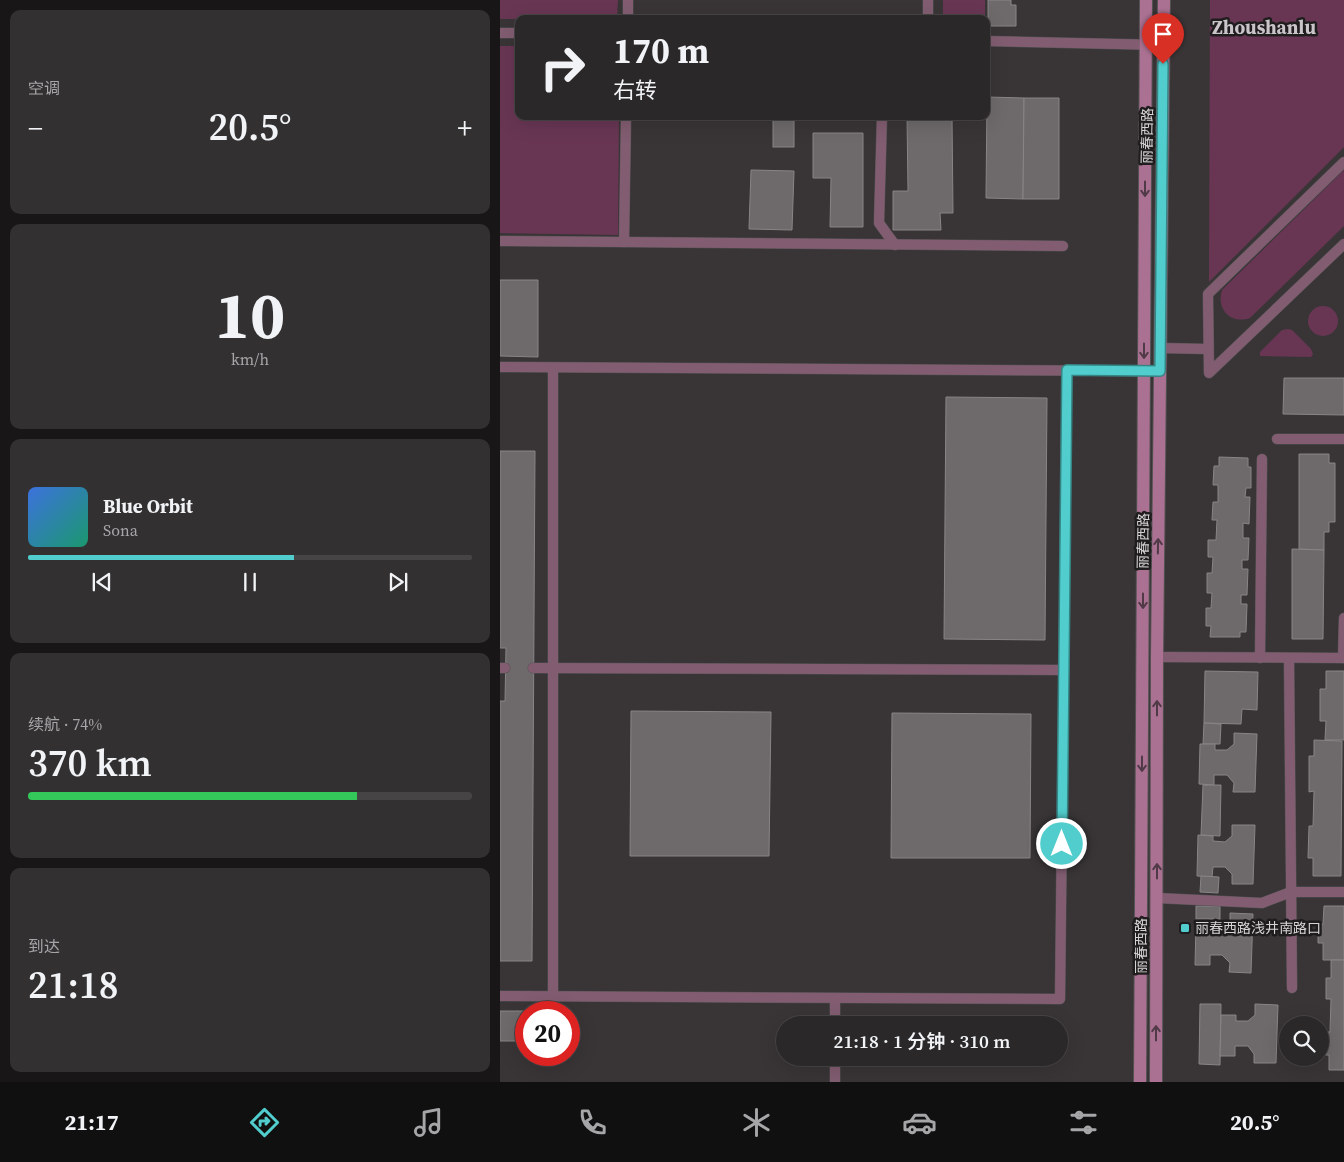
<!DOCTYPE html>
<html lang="zh">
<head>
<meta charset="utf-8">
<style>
	:root { --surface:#2b2829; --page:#333031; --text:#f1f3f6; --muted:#a6a6a8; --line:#474446; --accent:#52cdcd }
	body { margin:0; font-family:"Source Serif 4","Noto Sans SC",serif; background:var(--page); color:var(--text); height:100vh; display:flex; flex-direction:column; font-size:19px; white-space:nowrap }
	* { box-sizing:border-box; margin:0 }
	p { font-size:16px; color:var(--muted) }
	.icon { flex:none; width:28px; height:28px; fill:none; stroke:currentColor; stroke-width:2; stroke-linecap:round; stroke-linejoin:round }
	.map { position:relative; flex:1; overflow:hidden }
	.drawer { display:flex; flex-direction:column; gap:10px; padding:10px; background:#181617; width:500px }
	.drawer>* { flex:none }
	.top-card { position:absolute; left:15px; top:15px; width:475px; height:105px; border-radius:10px; box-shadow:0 5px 20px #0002,0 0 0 1px var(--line); background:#2b2829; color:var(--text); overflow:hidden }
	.buttons { position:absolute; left:779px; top:1016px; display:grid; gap:10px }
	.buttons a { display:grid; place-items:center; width:50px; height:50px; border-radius:50%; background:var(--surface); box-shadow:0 5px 20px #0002,0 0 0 1px var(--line); font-size:25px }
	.speed { position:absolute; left:15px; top:1001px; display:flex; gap:10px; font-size:25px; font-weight:700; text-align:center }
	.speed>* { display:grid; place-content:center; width:65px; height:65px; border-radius:50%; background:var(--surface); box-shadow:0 5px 20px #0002,0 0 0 1px var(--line); line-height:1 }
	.speed .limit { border:8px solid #d22; background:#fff; color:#111 }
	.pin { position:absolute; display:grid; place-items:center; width:42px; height:42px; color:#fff; margin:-51px -21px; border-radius:50% 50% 50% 0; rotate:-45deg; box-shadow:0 0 5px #0007 }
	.pin .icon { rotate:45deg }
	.me { position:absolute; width:55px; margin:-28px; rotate:0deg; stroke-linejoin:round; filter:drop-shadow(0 0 4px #0008) }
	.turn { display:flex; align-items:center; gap:18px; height:105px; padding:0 15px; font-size:22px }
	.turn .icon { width:65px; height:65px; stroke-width:2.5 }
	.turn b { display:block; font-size:35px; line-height:42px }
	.big { font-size:38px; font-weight:600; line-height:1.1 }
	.drawer .card { flex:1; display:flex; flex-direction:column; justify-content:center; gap:8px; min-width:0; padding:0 18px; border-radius:10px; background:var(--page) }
	.drawer .dial { align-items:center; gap:0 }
	.dial b { font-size:65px; line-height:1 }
	.song { display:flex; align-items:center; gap:15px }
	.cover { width:60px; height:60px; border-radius:8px; background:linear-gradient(135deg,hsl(220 70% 55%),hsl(160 70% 35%)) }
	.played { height:5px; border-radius:2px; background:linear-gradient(90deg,var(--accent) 60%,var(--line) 60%) }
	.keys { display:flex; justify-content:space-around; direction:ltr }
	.heat { display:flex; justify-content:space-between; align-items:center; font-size:28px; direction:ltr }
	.charge { height:8px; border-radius:4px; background:linear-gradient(90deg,#34c759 74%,var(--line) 0) }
	.trip { position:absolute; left:276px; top:1016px; width:292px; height:50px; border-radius:25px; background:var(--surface); box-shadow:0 5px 20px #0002,0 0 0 1px var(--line); font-weight:600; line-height:50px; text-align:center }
	.dock { display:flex; height:80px; justify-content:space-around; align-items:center; background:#111010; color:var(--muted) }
	.dock .icon { width:35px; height:35px }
	.dock .active { color:var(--accent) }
	.dock b { font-size:22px; color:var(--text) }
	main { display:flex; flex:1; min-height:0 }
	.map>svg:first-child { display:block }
</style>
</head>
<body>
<main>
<section class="drawer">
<div class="card"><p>空调</p>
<div class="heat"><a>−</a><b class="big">20.5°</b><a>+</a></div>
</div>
<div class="card dial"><b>10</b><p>km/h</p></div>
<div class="card">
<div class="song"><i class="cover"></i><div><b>Blue Orbit</b><p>Sona</p></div></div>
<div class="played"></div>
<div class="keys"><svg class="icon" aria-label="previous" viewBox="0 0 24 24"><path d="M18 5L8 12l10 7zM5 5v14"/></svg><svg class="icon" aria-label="pause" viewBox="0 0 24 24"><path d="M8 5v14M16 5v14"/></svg><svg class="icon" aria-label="next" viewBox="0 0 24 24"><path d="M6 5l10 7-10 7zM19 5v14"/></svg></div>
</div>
<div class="card"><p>续航 · 74%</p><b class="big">370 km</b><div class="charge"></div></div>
<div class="card"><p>到达</p><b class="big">21:18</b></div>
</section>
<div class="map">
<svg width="844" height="1082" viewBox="0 0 844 1082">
	<rect width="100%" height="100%" fill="#393537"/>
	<g fill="#683653">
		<polygon points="0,0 118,0 117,19 0,19"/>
		<rect x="443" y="0" width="42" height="19"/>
		<polygon points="710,0 844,0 844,147 709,282"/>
		<polygon points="0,46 19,46 19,116 119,116 118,235 0,233"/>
		<path d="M844,170v56l-94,92c-20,7 -34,-10 -28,-28z"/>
		<circle cx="823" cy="321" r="15"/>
		<polygon points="788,329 792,330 811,349 813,354 811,357 760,356 760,352 782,330"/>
	</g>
	<g fill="#6e6a6c" stroke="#898587">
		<polygon points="488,0 511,0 511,5 516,5 516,26 488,26"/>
		<polygon points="487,97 524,98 523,199 486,198"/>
		<polygon points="524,98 559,98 559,199 523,199"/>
		<rect x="273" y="116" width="21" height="31"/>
		<polygon points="407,116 452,116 453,213 440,213 441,230 393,230 393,191 408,191"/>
		<polygon points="313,133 363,133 363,227 330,227 331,178 313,178"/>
		<polygon points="251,170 294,171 292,230 249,229"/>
		<polygon points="0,280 38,280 38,357 0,356"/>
		<polygon points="784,378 844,378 844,415 783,414"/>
		<polygon points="446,397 547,398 545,640 444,639"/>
		<polygon points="0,451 35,451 32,961 0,961 0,701 5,701 6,648 0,648"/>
		<polygon points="799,454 829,454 829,463 835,463 835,522 829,522 829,532 824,532 824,550 799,549"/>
		<polygon points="719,457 748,458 748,467 751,467 751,488 746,488 745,497 750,497 749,524 743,523 743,538 749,538 748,560 742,560 742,569 748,569 747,595 741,595 741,604 747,604 746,632 740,632 740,637 710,637 711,626 706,626 706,608 711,608 712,593 707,593 707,573 712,573 713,557 708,557 708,540 716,540 717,520 712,520 713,502 718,502 718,485 713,485 714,466 719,466"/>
		<polygon points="792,549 824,550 823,639 792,639"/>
		<polygon points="705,671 758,672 757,710 742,709 741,724 704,723"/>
		<polygon points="826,671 844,671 844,740 825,740 826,721 820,721 820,689 826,689"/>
		<polygon points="131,711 271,712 269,856 130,856"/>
		<polygon points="392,713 531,714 530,858 391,858"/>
		<polygon points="704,723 721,724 720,744 703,744"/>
		<polygon points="734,733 757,734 755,792 733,792 734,783 727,775 714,775 714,785 699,784 700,744 715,744 715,750 727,750 734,744"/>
		<polygon points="814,740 842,741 841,876 813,876 813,858 808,858 809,826 813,826 814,791 809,792 809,756 814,756"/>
		<polygon points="703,785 721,785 720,836 701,835"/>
		<polygon points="732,825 755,825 753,884 732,884 732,874 725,867 713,867 712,877 697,876 698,835 713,836 713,841 725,842 732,836"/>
		<polygon points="701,876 719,877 718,893 700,892"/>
		<rect x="696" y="906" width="24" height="13"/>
		<polygon points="824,906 844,906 844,960 823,960 823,943 818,943 818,924 823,924"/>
		<polygon points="730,913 753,914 751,973 729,972 730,963 722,955 710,955 710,965 695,965 696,924 711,924 711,930 723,930 730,924"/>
		<polygon points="831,960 844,960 844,1070 829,1070 829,1055 824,1055 825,1032 830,1032 831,999 826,999 826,978 831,978"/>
		<polygon points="700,1004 721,1004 720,1065 699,1064"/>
		<polygon points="755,1004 778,1005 776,1063 754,1063 754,1054 748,1046 735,1046 735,1056 720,1056 721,1015 736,1015 736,1021 748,1021 755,1015"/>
		<polygon points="0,1011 31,1011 26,1012 26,1041 0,1041"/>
	</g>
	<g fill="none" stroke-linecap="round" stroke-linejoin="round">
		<g stroke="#555253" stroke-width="11">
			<g id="lane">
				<polyline points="128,19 128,0"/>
				<polyline points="428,19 428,0"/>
				<polyline points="0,33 19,33"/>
				<polyline points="486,41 663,45"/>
				<polyline points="382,116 379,223 395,245"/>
				<polyline points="844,162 708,294 709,373 844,244"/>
				<polyline points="0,241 563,246"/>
				<polyline points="124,242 126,116"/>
				<polyline points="660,348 708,349"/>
				<polyline points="0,367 660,371"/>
				<polyline points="777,439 844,439"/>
				<polyline points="657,657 844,658"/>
				<polyline points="760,658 762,459"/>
				<polyline points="789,658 792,988"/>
				<polyline points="843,658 844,618"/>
				<polyline points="0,668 5,668"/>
				<polyline points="33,668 564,670"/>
				<polyline points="657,898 762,903 791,892 844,892"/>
				<polyline points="0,996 560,999 567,370"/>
				<polyline points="53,996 53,368"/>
				<polyline points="335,998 335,1025"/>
				<polyline points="335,1058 335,1082"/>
			</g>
		</g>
		<g stroke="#555253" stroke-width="14">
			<g id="secondary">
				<polyline points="640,1082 646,0"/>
				<polyline points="656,1082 657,657 664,0"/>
			</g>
		</g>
		<use href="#lane" stroke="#825d71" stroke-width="10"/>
		<use href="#secondary" stroke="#ab7192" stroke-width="12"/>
	</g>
	<defs><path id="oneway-shaft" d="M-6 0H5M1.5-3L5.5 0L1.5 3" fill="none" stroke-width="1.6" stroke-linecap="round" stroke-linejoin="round" transform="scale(1.25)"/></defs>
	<g stroke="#503a47">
		<use href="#oneway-shaft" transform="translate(645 189) rotate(90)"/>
		<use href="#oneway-shaft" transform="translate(644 351) rotate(90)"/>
		<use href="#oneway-shaft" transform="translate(658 546) rotate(-89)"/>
		<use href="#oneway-shaft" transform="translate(643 601) rotate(90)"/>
		<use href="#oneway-shaft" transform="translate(657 708) rotate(-90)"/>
		<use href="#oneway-shaft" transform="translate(642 764) rotate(90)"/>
		<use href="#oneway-shaft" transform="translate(657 871) rotate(-90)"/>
		<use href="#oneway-shaft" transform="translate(656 1033) rotate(-90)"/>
	</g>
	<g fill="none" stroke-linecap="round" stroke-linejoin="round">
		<g stroke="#358585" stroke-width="12">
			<polyline id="route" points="562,844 567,370 660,371 663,64"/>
		</g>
		<use href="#route" stroke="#52cdcd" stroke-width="9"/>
	</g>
	<rect fill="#52cdcd" stroke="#1f1d1e" stroke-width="2" x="680" y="923" width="10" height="10" rx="2.5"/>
	<g text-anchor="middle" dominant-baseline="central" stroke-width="5" stroke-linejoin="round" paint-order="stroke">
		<g font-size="14" fill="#d7d4d5" stroke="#1f1d1e">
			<text transform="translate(647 136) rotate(-89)">丽春西路</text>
			<text transform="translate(643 541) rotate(-89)">丽春西路</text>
			<text transform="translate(641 946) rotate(-90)">丽春西路</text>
		</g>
		<g font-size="14" fill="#d7d4d5" stroke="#1f1d1e" text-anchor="start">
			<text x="695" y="928">丽春西路浅井南路口</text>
		</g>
		<g font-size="19" font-weight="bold" fill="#cac5c8" stroke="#1f1d1e">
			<text x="764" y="27">Zhoushanlu</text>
		</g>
	</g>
</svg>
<div class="buttons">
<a><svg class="icon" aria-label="search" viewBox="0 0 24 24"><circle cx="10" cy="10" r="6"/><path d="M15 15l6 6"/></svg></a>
</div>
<div class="speed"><div class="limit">20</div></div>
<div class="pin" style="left:663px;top:64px;background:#d93025"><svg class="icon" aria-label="arrive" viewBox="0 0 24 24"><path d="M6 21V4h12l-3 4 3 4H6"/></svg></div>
<svg class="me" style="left:562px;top:844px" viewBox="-20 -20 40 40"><circle r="17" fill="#52cdcd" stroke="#fff" stroke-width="3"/><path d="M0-11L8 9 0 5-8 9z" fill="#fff"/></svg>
<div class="trip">21:18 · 1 分钟 · 310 m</div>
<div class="top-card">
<div class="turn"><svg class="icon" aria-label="right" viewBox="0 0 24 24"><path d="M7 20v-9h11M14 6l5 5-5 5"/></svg><div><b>170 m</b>右转</div></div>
</div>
</div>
</main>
<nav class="dock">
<b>21:17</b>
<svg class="icon active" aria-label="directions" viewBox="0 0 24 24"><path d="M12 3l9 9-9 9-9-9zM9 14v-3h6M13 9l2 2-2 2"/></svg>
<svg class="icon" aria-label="music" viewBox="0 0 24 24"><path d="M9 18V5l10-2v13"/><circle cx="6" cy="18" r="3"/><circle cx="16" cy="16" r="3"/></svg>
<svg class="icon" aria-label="phone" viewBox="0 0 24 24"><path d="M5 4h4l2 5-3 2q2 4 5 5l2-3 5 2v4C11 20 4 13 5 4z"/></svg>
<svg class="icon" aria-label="climate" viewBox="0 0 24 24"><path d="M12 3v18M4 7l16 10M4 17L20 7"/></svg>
<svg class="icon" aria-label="car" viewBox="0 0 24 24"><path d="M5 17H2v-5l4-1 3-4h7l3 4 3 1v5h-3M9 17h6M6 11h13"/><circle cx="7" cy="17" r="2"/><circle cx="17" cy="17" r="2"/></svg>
<svg class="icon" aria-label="filters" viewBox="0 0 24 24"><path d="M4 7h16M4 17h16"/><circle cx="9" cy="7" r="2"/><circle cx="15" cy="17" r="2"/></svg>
<b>20.5°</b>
</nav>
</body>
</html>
